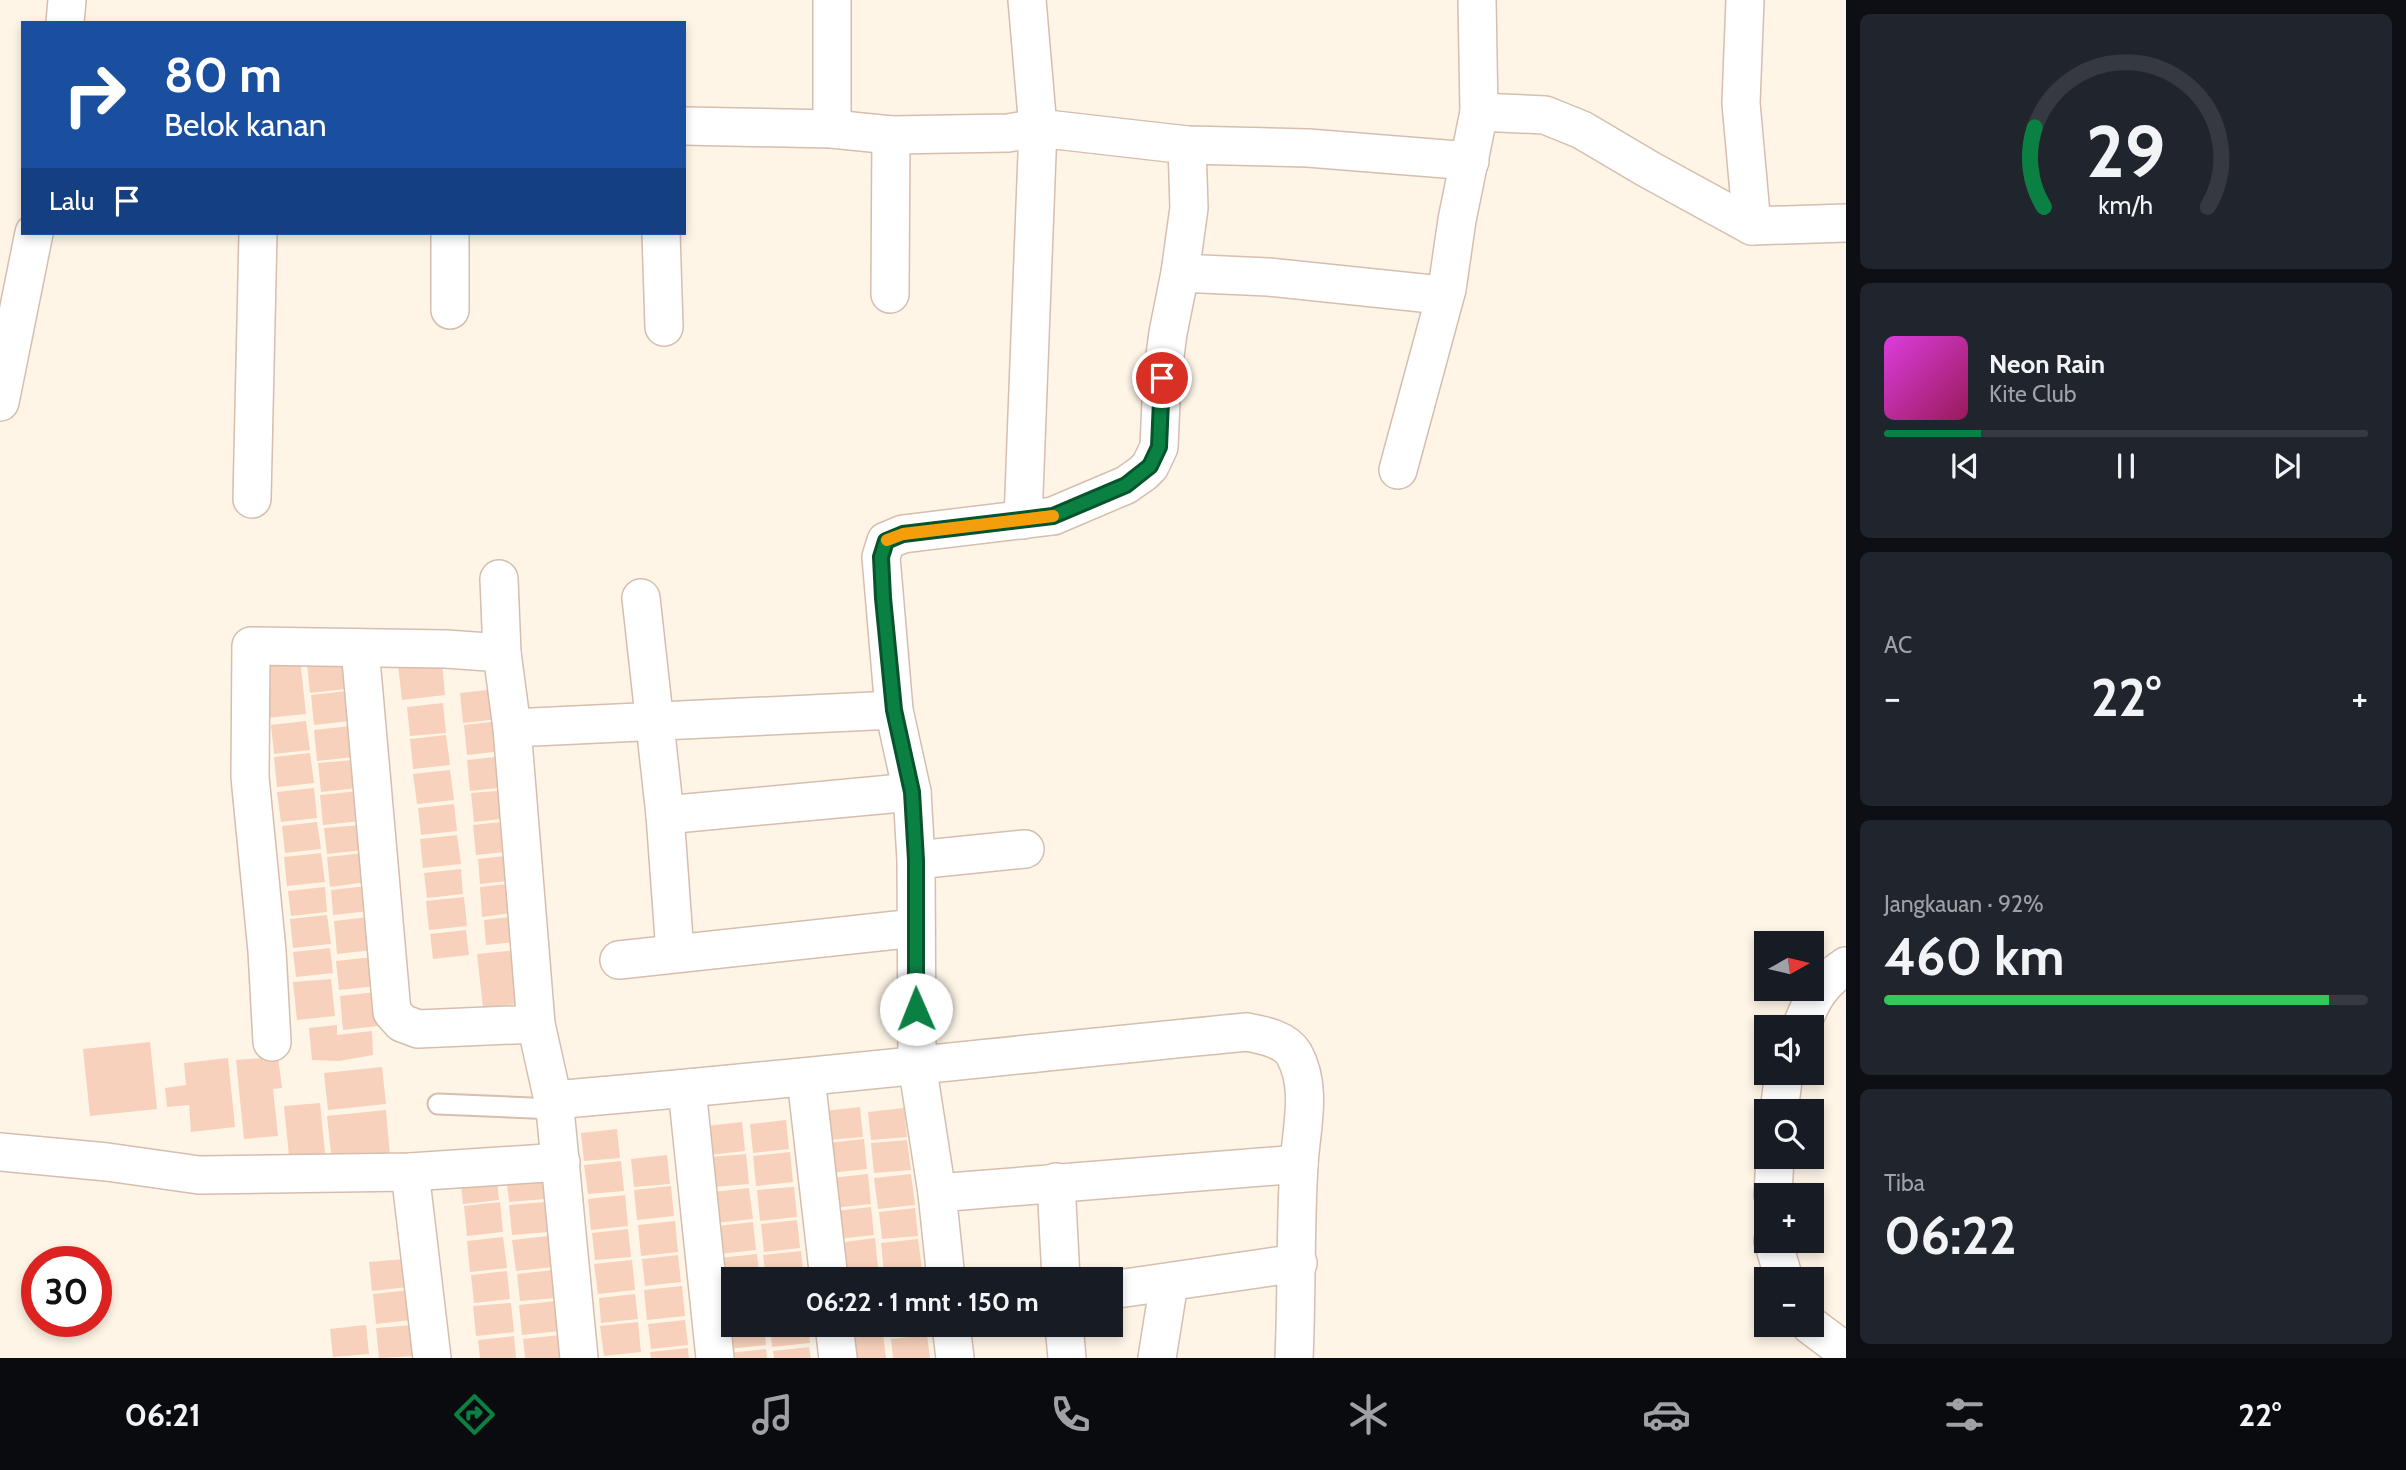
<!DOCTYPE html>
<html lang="id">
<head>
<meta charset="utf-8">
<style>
	:root { --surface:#171b24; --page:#20242c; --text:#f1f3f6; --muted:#9ea1a6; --line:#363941; --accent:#0b8043 }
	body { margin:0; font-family:Cabin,sans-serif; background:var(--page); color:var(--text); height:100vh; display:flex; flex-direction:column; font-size:26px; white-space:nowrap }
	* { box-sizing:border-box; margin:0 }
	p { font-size:23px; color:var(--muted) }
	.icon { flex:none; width:38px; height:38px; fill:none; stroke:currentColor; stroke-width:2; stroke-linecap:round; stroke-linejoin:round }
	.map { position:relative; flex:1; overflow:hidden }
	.details { display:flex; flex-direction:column; gap:14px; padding:14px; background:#0d0f14; width:560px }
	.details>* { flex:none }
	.hud { position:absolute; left:21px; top:21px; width:665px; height:214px; border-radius:0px; box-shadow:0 4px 10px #0003; background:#1a4fa0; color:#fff; overflow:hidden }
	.needle { width:46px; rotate:82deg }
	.fabs { position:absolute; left:1754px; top:931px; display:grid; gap:14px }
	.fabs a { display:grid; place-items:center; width:70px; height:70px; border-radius:0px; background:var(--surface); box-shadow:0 4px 10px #0003; font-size:35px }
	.speed { position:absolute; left:21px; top:1246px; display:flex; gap:14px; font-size:35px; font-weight:700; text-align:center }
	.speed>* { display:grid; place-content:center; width:91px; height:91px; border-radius:50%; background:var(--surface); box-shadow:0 4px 10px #0003; line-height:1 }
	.speed .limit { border:10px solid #d22; background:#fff; color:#111 }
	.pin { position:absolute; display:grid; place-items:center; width:60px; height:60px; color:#fff; margin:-30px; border:4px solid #fff; border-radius:50%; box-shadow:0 2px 7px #0007 }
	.me { position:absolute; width:77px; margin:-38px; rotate:359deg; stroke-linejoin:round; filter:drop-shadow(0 0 5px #0008) }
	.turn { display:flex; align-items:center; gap:24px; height:147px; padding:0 28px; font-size:32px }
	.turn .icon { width:91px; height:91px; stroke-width:2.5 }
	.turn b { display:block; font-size:49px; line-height:60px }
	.then { display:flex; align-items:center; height:66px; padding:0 28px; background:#0003; gap:14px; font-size:26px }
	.big { font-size:52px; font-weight:700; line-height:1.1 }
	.details .card { flex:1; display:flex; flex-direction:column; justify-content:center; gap:10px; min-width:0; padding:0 24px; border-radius:10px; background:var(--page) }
	.details .dial { align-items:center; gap:0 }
	.dial svg { height:182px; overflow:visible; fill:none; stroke:var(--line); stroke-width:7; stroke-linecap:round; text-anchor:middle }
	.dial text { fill:var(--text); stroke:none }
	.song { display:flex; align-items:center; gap:21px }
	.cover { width:84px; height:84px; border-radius:10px; background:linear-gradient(135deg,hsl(300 70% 55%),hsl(330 70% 35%)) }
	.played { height:7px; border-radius:4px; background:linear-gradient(90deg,var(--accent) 20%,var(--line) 20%) }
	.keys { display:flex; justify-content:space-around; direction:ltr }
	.heat { display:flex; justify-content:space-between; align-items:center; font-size:38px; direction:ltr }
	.charge { height:10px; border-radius:5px; background:linear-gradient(90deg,#34c759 92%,var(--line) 0) }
	.trip { position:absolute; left:721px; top:1267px; width:402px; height:70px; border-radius:0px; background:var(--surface); box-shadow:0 4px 10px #0003; font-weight:700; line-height:70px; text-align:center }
	.menu { display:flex; height:112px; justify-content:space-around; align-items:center; background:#090b0e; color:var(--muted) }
	.menu .icon { width:49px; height:49px }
	.menu .active { color:var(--accent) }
	.menu b { font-size:32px; color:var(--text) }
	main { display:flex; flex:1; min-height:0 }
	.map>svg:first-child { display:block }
</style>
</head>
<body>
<main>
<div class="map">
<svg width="1846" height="1358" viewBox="0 0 1846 1358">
	<rect width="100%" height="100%" fill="#fef5e7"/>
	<g fill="#f7d1bb">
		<polygon points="441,651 445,695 402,700 397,656"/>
		<polygon points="300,659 306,714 266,718 260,664"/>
		<polygon points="343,660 346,689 310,693 307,663"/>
		<polygon points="496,689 499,719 463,723 460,693"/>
		<polygon points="347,691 350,721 314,725 311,695"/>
		<polygon points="443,703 446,733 410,736 407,707"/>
		<polygon points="306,721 310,750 274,754 271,725"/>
		<polygon points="500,721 503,751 467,755 464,725"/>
		<polygon points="351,726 354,757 317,761 314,730"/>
		<polygon points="446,735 450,765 413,769 410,739"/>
		<polygon points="310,753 314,783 277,787 274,757"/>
		<polygon points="504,756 507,787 470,791 467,760"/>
		<polygon points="354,760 357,788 321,792 318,763"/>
		<polygon points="450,770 454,800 417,804 413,774"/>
		<polygon points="314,788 317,818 281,822 277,792"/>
		<polygon points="508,790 510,818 474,822 471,793"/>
		<polygon points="358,791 361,821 323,825 320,795"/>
		<polygon points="454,804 457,831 421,835 418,808"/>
		<polygon points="511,821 514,851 476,855 473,825"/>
		<polygon points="317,822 321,849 285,853 282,826"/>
		<polygon points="361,825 364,850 327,854 324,828"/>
		<polygon points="457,835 461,864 423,868 420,839"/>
		<polygon points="321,853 325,882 287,886 284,857"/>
		<polygon points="364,853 367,882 330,887 327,857"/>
		<polygon points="514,855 517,880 480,884 478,859"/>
		<polygon points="461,869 463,894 427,898 424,873"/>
		<polygon points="517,883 520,912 482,917 480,887"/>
		<polygon points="367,886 370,911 333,915 331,890"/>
		<polygon points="325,887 327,912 291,916 288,891"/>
		<polygon points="464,897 467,926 429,930 426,901"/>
		<polygon points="327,915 331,944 293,948 290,919"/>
		<polygon points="520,916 523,941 486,945 484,920"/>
		<polygon points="369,917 373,950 337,954 334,921"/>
		<polygon points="466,930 469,955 433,959 430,934"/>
		<polygon points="330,948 333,973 296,977 293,952"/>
		<polygon points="519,950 524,1003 483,1008 477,954"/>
		<polygon points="374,957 377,986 339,990 336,961"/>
		<polygon points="331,979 335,1016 297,1020 293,982"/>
		<polygon points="376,992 379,1026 343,1030 340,996"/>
		<polygon points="337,1025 337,1035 372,1031 373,1055 339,1061 312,1060 309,1028"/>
		<polygon points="150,1042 157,1109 90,1116 83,1049"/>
		<polygon points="278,1057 282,1088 273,1089 278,1136 244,1139 236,1060"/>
		<polygon points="228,1058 235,1127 191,1132 189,1105 167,1107 165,1088 186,1085 184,1063"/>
		<polygon points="382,1067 386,1104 328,1110 324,1073"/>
		<polygon points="320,1103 326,1162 290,1166 284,1106"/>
		<polygon points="860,1107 863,1137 827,1140 824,1111"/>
		<polygon points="904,1108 907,1137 871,1140 868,1112"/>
		<polygon points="386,1110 390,1156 332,1162 327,1116"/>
		<polygon points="786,1120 789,1149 753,1153 750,1124"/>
		<polygon points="742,1122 745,1151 709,1155 706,1126"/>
		<polygon points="617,1129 620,1158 584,1161 581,1133"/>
		<polygon points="864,1139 867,1169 830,1173 827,1143"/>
		<polygon points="907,1140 911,1170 874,1173 871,1143"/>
		<polygon points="790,1152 793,1182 756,1186 753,1156"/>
		<polygon points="746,1154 749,1184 713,1187 710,1157"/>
		<polygon points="667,1155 670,1184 634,1187 631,1159"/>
		<polygon points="621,1161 624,1191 588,1194 584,1165"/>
		<polygon points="542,1170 545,1199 509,1202 506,1174"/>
		<polygon points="496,1171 499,1200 463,1204 460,1175"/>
		<polygon points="868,1174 871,1204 834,1208 831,1178"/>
		<polygon points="911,1174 915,1205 878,1209 874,1178"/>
		<polygon points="671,1186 674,1216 637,1220 634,1190"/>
		<polygon points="794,1187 797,1217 760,1221 757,1190"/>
		<polygon points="749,1188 753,1219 716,1223 713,1192"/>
		<polygon points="625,1195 628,1226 591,1230 588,1199"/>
		<polygon points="500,1202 503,1232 467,1236 464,1206"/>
		<polygon points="545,1202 549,1232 512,1235 509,1205"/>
		<polygon points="871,1207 874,1235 838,1239 835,1211"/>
		<polygon points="915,1208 918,1236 882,1239 879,1212"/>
		<polygon points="797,1220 800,1248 764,1252 761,1224"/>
		<polygon points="675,1221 678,1252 641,1256 638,1225"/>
		<polygon points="753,1222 756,1250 720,1254 717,1226"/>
		<polygon points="628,1229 631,1257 595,1260 592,1233"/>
		<polygon points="549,1236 553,1267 516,1271 512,1240"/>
		<polygon points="503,1237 507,1268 470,1272 467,1241"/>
		<polygon points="875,1238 878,1268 840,1273 837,1243"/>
		<polygon points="918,1239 922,1269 884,1273 881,1243"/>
		<polygon points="801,1251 804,1279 766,1279 763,1255"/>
		<polygon points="757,1254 760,1279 733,1279 733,1286 722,1287 719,1258"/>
		<polygon points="678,1255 681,1282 645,1286 642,1259"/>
		<polygon points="405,1259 408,1287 372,1291 369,1262"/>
		<polygon points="632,1260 635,1290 598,1294 594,1264"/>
		<polygon points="553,1270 556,1298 520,1301 517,1274"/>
		<polygon points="507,1271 510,1299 474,1303 471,1275"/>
		<polygon points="878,1273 878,1279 841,1279 841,1276"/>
		<polygon points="922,1273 922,1279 885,1279 885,1277"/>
		<polygon points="682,1286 685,1316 647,1320 644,1290"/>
		<polygon points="409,1290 412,1320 376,1324 373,1294"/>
		<polygon points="733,1290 733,1316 726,1316 724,1291"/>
		<polygon points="635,1294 638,1319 601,1323 599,1298"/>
		<polygon points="556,1301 560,1331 522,1335 519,1305"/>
		<polygon points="511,1303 514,1332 476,1336 473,1306"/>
		<polygon points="733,1318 733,1325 764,1325 766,1345 729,1349 726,1319"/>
		<polygon points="685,1320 688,1345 651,1349 648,1324"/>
		<polygon points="638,1322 641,1352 604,1356 600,1326"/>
		<polygon points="366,1325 369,1354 333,1357 330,1329"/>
		<polygon points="412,1325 415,1356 379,1358 376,1328"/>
		<polygon points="770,1325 808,1325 810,1343 772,1347"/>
		<polygon points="845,1325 883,1325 884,1330 846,1334"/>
		<polygon points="889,1325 927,1325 928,1331 890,1334"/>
		<polygon points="883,1334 886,1358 849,1358 847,1338"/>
		<polygon points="560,1335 562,1358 525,1358 523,1339"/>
		<polygon points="927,1335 930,1358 893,1358 891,1339"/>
		<polygon points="514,1336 516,1358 480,1358 478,1340"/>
		<polygon points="809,1347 811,1358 774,1358 773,1351"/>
		<polygon points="688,1348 689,1358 651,1358 650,1352"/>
		<polygon points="766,1349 767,1358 730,1358 729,1353"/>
	</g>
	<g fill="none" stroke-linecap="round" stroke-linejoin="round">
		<g stroke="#d5beae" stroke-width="23">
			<polyline id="lane" points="438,1104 555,1109"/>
		</g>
		<g stroke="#d5beae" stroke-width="40">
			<g id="street">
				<polyline points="1477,0 1479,112"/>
				<polyline points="1745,0 1741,103 1752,226"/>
				<polyline points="65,23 67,0"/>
				<polyline points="684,126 832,129 891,135 1008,133 1038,128 1187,145 1308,148 1470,161"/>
				<polyline points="832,129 832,0"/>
				<polyline points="661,233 664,327"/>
				<polyline points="1180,273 1189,208 1187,145"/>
				<polyline points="890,294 891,135"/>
				<polyline points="450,310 450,233"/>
				<polyline points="0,402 34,233"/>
				<polyline points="1398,470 1447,289"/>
				<polyline points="252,499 258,233"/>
				<polyline points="1023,520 1038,128 1027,0"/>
				<polyline points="499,579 502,653"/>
				<polyline points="641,598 665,815 675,953"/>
				<polyline points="360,648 392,1012 402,1023 418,1029 536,1024"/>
				<polyline points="512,728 894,710"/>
				<polyline points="665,815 912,792"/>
				<polyline points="916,860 1025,849"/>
				<polyline points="619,960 915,928"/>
				<path d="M1801,1027c11,-28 19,-44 45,-61"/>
				<polyline points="272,1042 267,951 250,777 251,646 446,649 502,653 512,728 536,1024 555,1109 579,1358"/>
				<polyline points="806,1078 829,1279"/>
				<polyline points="687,1089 715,1358"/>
				<path d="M553,1100c232,-19 463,-46 694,-68 16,3 38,7 47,22 19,34 7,75 5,111 -4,64 -2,129 -5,193"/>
				<polyline points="1779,1111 1784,1073"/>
				<polyline points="0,1152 107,1162 199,1175 410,1172 561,1162"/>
				<polyline points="410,1172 432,1358"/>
				<polyline points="1056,1182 1061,1279"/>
				<polyline points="937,1193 1299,1164"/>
				<polyline points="1773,1195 1775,1157"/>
				<polyline points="1773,1241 1784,1279"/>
				<polyline points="946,1279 937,1193 917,1064 916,860 912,792 894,710 881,557 886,541 903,534 1053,516 1126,485 1143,473 1150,466 1159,447 1162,378 1168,333 1180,273 1268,277 1422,293 1432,294 1447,289 1457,220 1479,112 1545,115 1582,130 1648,169 1752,226 1846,223"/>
				<polyline points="1111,1290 1298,1263"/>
				<polyline points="834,1325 838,1358"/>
				<polyline points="951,1325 955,1358"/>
				<polyline points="1064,1325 1067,1358"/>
				<polyline points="1810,1325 1846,1352"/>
				<polyline points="1157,1358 1169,1283"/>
			</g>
		</g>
		<use href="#lane" stroke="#fff" stroke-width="19"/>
		<use href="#street" stroke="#fff" stroke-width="37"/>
	</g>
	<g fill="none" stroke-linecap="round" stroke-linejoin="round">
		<g stroke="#07532c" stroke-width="18">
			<polyline id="route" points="916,1009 916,860 912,792 894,710 883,598 881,557 886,541 903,534 1053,516 1126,485 1150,466 1159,447 1162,378"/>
		</g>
		<use href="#route" stroke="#0b8043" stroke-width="12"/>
		<polyline stroke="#f59e0b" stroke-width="12" points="887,540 903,534 1053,516"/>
	</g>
</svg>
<div class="fabs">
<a><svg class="needle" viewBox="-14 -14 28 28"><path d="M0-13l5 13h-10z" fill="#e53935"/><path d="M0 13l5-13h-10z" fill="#9ea1a6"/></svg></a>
<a><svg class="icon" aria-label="sound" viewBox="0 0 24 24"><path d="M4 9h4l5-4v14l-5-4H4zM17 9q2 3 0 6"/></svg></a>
<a><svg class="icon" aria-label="search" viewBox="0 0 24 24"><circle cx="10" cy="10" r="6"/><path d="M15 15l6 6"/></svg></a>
<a>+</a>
<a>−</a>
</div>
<div class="speed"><div class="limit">30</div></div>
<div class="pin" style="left:1162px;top:378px;background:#d93025"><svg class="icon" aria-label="arrive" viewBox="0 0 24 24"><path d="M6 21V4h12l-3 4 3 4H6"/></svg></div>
<svg class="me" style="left:916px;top:1009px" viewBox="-20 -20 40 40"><circle r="19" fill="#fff"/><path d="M0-13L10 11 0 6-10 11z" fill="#0b8043"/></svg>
<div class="trip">06:22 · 1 mnt · 150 m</div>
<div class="hud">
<div class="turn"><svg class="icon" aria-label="right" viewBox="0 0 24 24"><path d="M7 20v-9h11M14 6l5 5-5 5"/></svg><div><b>80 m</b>Belok kanan</div></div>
<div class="then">Lalu<svg class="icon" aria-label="arrive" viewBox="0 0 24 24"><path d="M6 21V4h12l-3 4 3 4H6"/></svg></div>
</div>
</div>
<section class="details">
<div class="card dial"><svg viewBox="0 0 100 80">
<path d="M14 69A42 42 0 1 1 86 69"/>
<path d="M14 69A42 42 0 0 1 10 34" stroke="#0b8043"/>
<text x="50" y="56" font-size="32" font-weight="700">29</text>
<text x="50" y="72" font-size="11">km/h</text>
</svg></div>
<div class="card">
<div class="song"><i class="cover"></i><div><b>Neon Rain</b><p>Kite Club</p></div></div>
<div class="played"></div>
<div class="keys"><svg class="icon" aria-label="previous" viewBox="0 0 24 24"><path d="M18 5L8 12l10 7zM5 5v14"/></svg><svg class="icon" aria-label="pause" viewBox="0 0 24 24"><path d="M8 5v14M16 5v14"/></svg><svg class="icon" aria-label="next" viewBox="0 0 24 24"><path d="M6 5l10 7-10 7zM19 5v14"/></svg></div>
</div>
<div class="card"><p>AC</p>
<div class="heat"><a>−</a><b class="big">22°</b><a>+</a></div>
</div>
<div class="card"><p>Jangkauan · 92%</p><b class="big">460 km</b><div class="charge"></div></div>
<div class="card"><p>Tiba</p><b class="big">06:22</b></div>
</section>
</main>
<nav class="menu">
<b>06:21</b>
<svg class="icon active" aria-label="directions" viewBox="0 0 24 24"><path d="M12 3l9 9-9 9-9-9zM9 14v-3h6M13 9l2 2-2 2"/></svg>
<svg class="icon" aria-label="music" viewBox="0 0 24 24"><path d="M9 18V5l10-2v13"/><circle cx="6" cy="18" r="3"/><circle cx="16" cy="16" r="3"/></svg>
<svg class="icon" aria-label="phone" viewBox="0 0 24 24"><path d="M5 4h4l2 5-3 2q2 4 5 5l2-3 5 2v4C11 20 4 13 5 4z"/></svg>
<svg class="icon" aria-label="climate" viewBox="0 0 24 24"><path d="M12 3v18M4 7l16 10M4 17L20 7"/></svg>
<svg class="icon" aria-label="car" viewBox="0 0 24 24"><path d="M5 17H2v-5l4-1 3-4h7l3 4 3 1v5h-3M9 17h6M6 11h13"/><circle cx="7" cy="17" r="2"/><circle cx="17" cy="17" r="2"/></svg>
<svg class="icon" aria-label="filters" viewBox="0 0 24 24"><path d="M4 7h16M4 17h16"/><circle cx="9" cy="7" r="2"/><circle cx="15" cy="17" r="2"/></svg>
<b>22°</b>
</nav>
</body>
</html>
